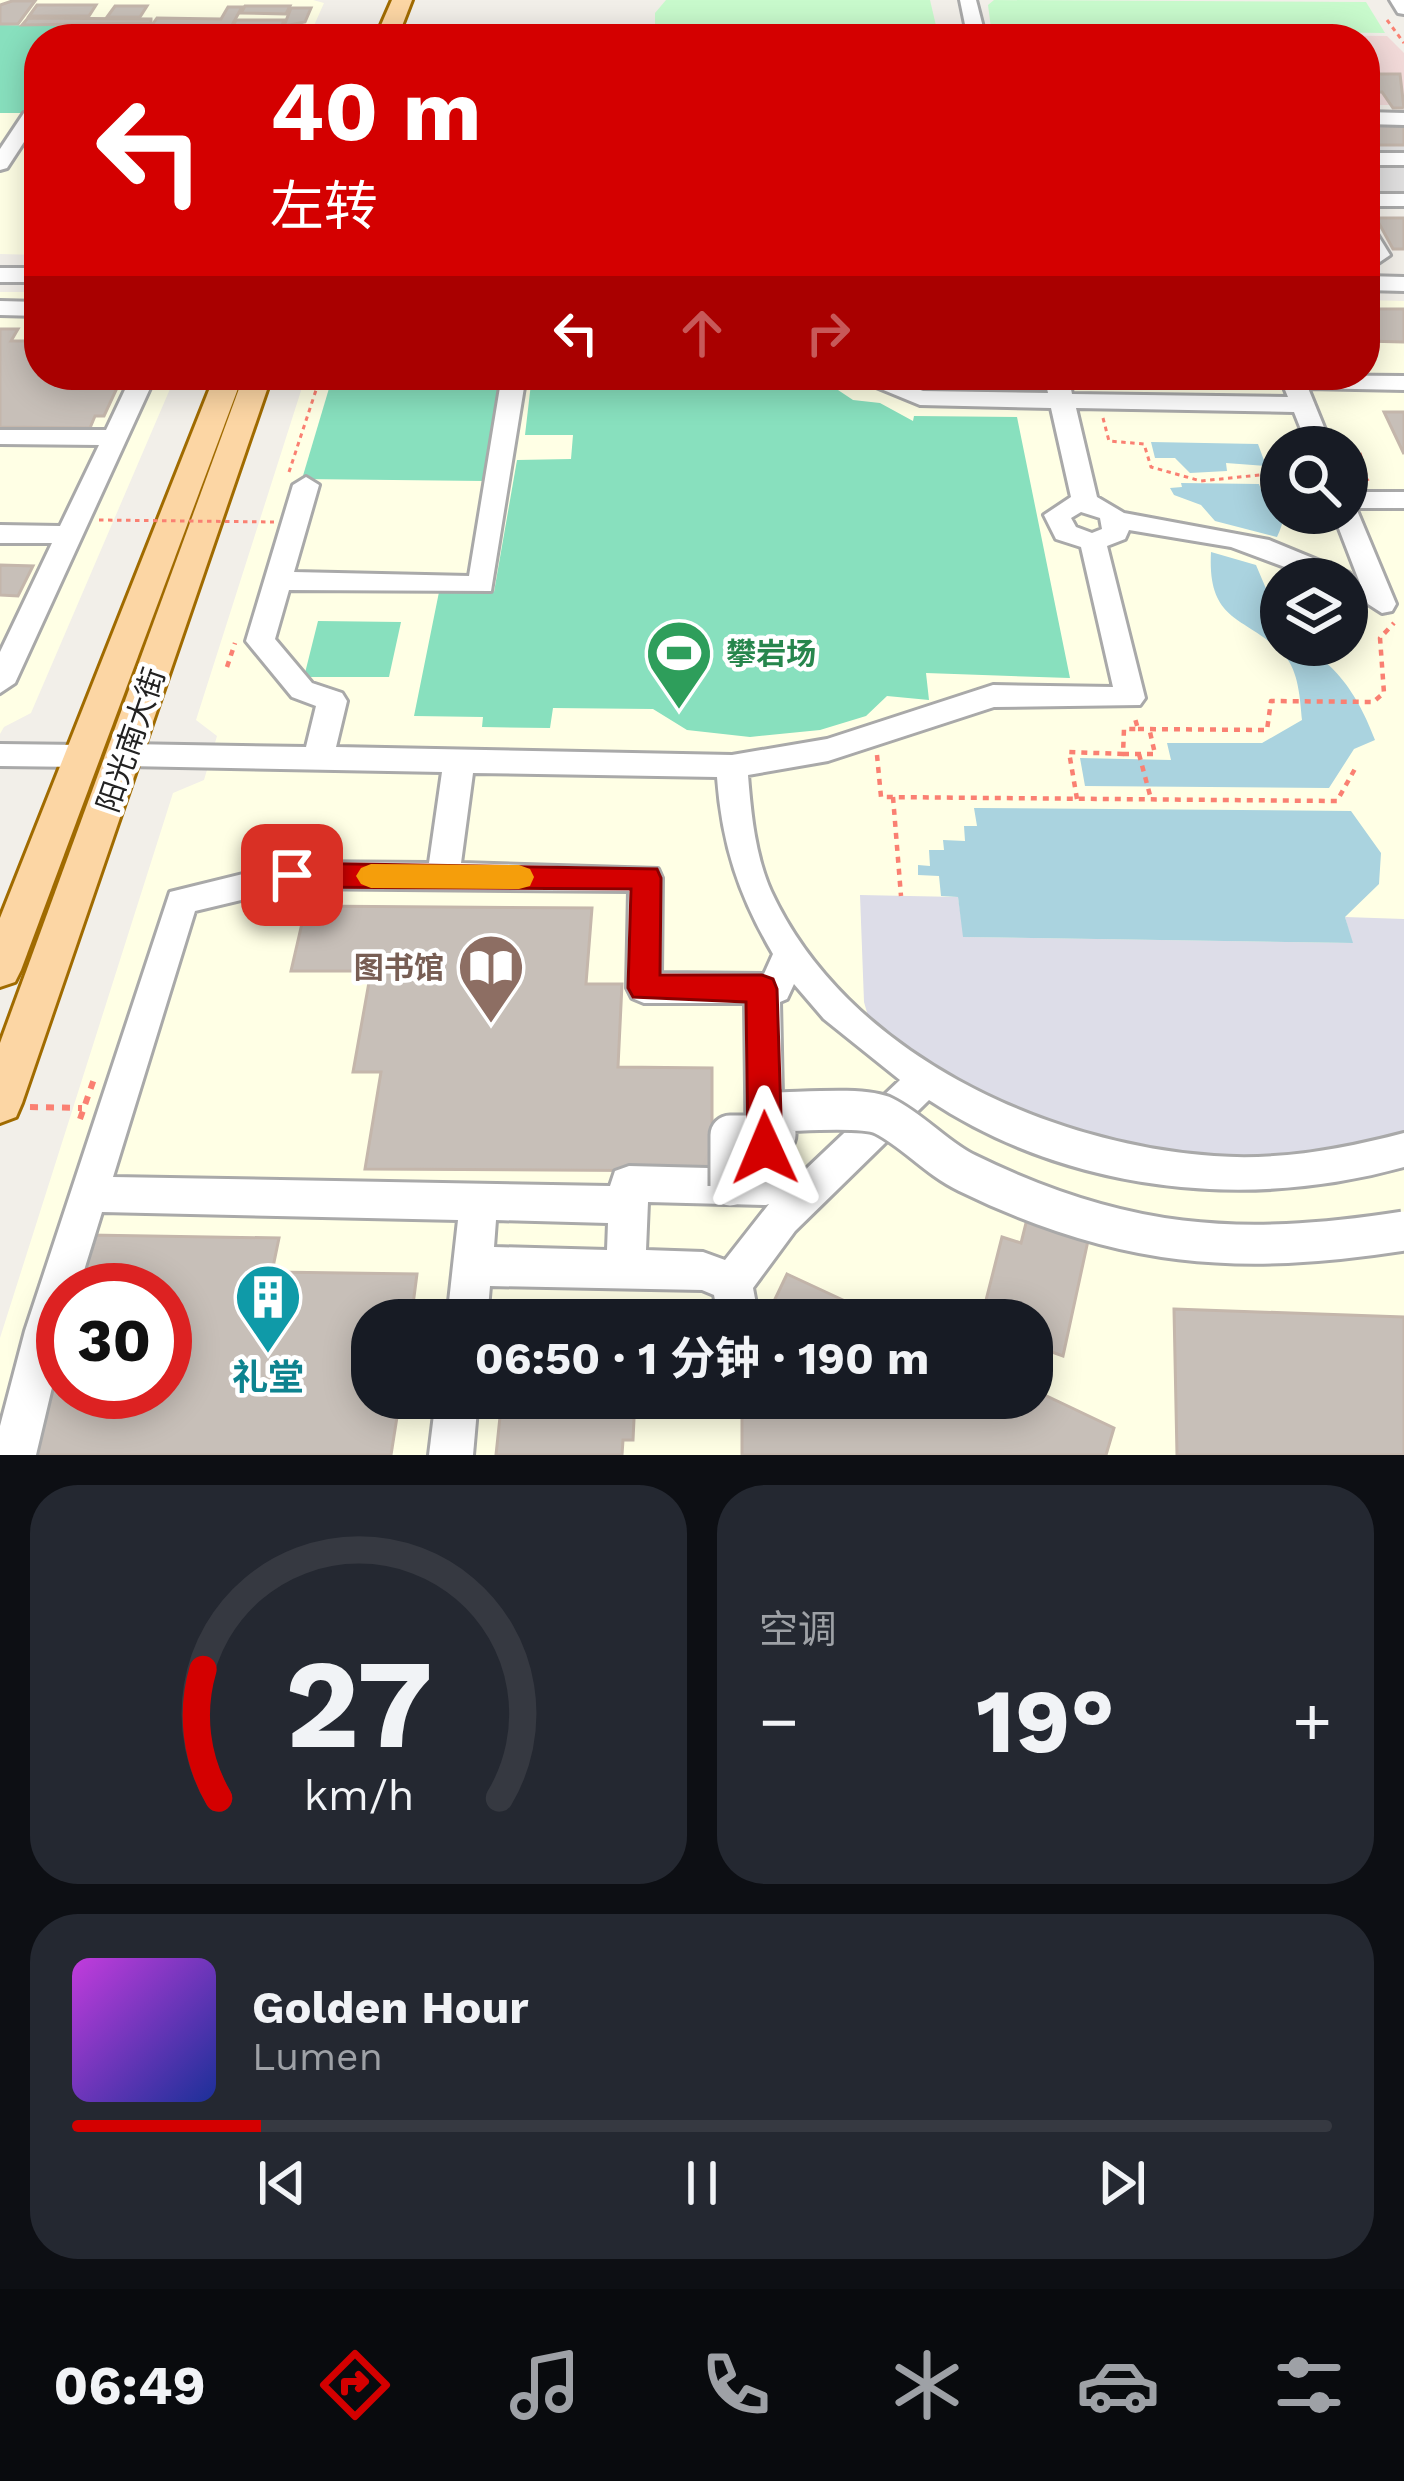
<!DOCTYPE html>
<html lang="zh">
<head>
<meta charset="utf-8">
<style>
	:root { --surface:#171b24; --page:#242831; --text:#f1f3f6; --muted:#9ea1a6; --line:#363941; --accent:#d40000 }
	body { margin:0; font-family:"Work Sans","Noto Sans SC",sans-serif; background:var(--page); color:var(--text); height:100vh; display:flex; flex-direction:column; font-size:45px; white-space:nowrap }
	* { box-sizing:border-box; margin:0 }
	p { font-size:39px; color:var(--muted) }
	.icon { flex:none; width:66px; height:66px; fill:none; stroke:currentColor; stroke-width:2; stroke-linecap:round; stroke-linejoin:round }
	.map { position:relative; height:1455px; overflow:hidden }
	.drawer { display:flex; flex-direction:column; gap:30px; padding:30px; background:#0d0f14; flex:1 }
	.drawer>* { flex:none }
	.guide { position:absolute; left:24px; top:24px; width:1356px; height:366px; border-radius:48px; box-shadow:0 6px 30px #0003; background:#d40000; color:#fff; overflow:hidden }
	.tools { position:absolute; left:1260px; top:426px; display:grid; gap:24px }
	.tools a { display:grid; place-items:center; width:108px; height:108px; border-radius:50%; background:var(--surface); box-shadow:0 6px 30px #0003; font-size:60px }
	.speed { position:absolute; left:36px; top:1263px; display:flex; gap:24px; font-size:60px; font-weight:700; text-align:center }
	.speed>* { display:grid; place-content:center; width:156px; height:156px; border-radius:50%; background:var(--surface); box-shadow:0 6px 30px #0003; line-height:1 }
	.speed .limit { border:18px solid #d22; background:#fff; color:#111 }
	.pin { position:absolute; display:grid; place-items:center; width:102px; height:102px; color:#fff; margin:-51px; border-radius:24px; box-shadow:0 6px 18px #0006 }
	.me { position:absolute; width:132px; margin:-66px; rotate:359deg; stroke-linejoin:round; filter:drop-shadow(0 0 9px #0008) }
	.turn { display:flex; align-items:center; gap:42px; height:252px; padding:0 48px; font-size:54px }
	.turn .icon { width:156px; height:156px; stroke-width:2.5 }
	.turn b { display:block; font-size:84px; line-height:102px }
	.lanes { display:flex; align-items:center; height:114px; padding:0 48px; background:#0003; justify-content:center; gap:60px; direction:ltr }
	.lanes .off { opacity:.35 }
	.big { font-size:90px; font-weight:700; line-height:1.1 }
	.drawer .card { flex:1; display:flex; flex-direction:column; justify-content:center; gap:18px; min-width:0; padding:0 42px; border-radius:48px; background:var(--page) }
	.drawer .dial { align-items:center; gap:0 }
	.dial svg { height:312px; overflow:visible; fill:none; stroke:var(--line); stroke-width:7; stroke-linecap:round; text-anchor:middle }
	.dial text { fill:var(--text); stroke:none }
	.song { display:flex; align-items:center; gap:36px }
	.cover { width:144px; height:144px; border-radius:18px; background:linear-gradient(135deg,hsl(290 70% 55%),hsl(230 70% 35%)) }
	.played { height:12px; border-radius:6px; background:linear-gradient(90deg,var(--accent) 15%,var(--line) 15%) }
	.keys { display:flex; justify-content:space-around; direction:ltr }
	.heat { display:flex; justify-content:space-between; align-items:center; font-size:66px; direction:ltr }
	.drawer .tiles { flex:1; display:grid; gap:30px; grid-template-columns:1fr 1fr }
	.card:last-child { grid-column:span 2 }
	.trip { position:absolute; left:351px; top:1299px; width:702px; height:120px; border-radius:48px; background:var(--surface); box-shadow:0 6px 30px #0003; font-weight:700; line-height:120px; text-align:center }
	.tab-bar { display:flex; height:192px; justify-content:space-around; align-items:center; background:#090b0e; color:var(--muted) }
	.tab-bar .icon { width:84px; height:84px }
	.tab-bar .active { color:var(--accent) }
	.tab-bar b { font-size:54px; color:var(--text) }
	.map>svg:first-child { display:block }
</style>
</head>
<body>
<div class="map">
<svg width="1404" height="1455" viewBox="0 0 1404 1455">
	<rect width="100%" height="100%" fill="#f2efe9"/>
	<polygon fill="#e0dfdf" points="1365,114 1404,114 1404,206 1365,205"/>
	<g fill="#f2dad9">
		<polygon points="633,32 967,33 969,39 616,39"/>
		<polygon points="1008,32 1387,36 1404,53 1404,105 1365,105 1365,39 1010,39"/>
	</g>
	<g fill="#ffffe5" fill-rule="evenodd">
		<polygon points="0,0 313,0 324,3 308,39 39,39 39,255 0,254"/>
		<polygon points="0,292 39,292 39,375 176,375 31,713 4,727 0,734"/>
		<path d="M1365,300l39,1v1154h-1404v-117l173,-545 31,-13 13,-44 -21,-16 110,-345h1059zM1281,447h66v66h-66zM1281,579h66v66h-66zM63,1290h102v102h-102zM372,1320h660v78h-660z"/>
	</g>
	<g fill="#c8facc">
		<polygon points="666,0 930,0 937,30 655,28 655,13"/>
		<polygon points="994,0 1366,2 1385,33 991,28 988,5"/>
	</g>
	<g fill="#88e0be">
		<polygon points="0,25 287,29 282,39 39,39 39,113 0,113"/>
		<polygon points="333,375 503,375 484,481 302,479"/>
		<polygon points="532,375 668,382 692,375 800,375 826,382 853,400 880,403 913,421 914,416 1017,417 1070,678 926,673 929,700 887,696 866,716 820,730 750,737 687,730 653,709 553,708 550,728 482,727 483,717 414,716 439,592 494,592 517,460 571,459 573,435 525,435"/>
		<polygon points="318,621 401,622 389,677 304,677"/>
	</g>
	<polygon fill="#dddde8" points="860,895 958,897 964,937 1352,943 1345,917 1404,919 1404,1150 1284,1174 1065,1145 876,1044 864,1002"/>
	<g fill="#aad3df">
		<polygon points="1151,442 1258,444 1266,466 1226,463 1227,471 1190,473 1175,458 1155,458"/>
		<path d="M1181,483l78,1 4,11 9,-2c15,14 13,27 5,44l-62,-16 -14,-16 -27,-10 -4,-7 12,-1z"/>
		<path d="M1211,552l45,13 25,59v21c48,0 79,54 94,95l-21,9 -25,39 -244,-2 -5,-28 91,2 -4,-17h95l40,-23c-2,-20 -3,-49 -18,-65 -37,-40 -77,-30 -73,-103z"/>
		<polygon points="974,808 1351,811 1381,853 1379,884 1345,917 1353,943 963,937 958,897 941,896 939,876 918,875 918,865 930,866 929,850 944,850 943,840 965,841 964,826 977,826"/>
	</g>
	<g fill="#c7bfb8" stroke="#c4b6ab" stroke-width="3">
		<polygon points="12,1 35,1 18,24 0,24 0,5"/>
		<polygon points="37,5 96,5 89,16 29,16"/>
		<polygon points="115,6 147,6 140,17 107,17"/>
		<polygon points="245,6 290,6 286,14 241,13"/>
		<polygon points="228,7 242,7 231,27 152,25 157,18 221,19"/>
		<polygon points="291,8 311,8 305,22 284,26"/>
		<polygon points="28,18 151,19 151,23 22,25"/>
		<polygon points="236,20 284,20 281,28 232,28"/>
		<polygon points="1365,74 1400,74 1404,108 1393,108 1382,92 1365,92"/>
		<polygon points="1365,125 1404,126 1404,145 1365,145"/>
		<polygon points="1376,218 1404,218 1404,249 1393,249"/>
		<polygon points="1365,309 1404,309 1404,342 1365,341"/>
		<polygon points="0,329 18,329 11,341 39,341 39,375 123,375 104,416 95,416 90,428 0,427"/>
		<polygon points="937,375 997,375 999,386 939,385"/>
		<polygon points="1126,375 1205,375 1209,388 1129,386"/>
		<polygon points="1384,412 1404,412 1404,454"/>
		<polygon points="0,565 33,566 18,596 0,595"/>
		<polygon points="306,906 592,908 586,984 622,984 618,1067 712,1068 712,1171 365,1169 381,1072 353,1072 371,971 291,971"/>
		<polygon points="1028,1215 1089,1236 1063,1356 1032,1345 1032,1320 981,1320 1002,1237 1021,1243"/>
		<polygon points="88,1235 279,1238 272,1272 417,1274 411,1320 372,1320 372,1398 400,1398 391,1455 22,1455 63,1318 63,1392 165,1392 165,1290 71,1290"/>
		<polygon points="787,1274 886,1320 765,1320"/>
		<polygon points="1174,1309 1404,1317 1404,1455 1177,1455"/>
		<polygon points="1032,1389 1114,1428 1106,1455 742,1455 742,1398 1032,1398"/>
		<polygon points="502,1398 635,1398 633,1440 623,1440 622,1455 496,1455"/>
	</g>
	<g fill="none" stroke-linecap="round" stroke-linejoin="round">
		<g stroke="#a9a9a9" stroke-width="6">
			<g id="minor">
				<polygon points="960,0 976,0 986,39 968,39"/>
				<polygon points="1390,0 1404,0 1404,14 1398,13"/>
				<polygon points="651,34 783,34 792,39 642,39"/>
				<polygon points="1365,112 1404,113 1404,125 1365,124"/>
				<polygon points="24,113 38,113 39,119 7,168 0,170 0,149"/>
				<rect x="1365" y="153" width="39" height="12"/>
				<rect x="1365" y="194" width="39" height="12"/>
				<polygon points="1365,224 1372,226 1390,255 1365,272"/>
				<rect x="0" y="268" width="39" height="14"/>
				<polygon points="1365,276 1404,277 1404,291 1365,290"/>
				<polygon points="0,301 39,302 39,316 0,315"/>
				<polygon points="132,375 156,375 15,683 0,693 0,652 52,543 0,543 0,525 60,526 99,445 0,444 0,430 106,430"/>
				<path d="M502,375h24l-35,216 -202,-1 -14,49 37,44 30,10 5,8 -11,46 396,8 95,-16 166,-54 120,2 -32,-140 -25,-8 -12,-24 27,-18 -20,-89 -131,-3 -73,-30h34l42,16 125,2 -4,-18h24l4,19 216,3 -7,-17 4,-5 119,1v14l-96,-2 24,59h-24l-14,-35 -218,-4 21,89 27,16 145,27 80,33 4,6 -4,6 -2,-6h-30l-86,-32 -102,-17 -4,9 -18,7 38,152 -5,7 -146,2 -166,54 -80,14c3,38 7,80 23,116 75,162 274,253 443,265 64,5 129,-7 190,-23v34c-158,44 -336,25 -475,-67l-134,131 -42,57 6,32h-40l-5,-25 -12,-5 -212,-4 -3,34h-40l11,-100 -356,-8 -24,78h-15v51l-27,114h-36v-29l25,-95 145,-439 122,-30 137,1 13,-91 -315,-6 -11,-3 -4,-8 4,-8 11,-3 179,3 10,-41 -24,-9 -46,-56 47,-156 13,-8 13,8 -25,87 175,4zM1081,512l19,6 2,11 -10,4 -16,-6 -5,-9zM473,773l244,4c5,68 22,119 56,177l-9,20 -103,-1 1,-95 -4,-9 -197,-6zM292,888l337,3 -2,97 5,10 12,5h101l2,166 -118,-3 -14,5 -5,15 -497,-9 82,-266zM794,984l30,35 76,61 -116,110 -4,-188 7,-3zM648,1202l118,3 3,-1 -44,56 -22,-8 -57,-2zM496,1220l112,3 -1,27 -113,-3z"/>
				<polygon points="1347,492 1404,492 1404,508 1356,508 1396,604 1392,611 1382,613 1368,604 1333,513 1347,513"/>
				<polygon points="0,744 82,745 93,748 97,756 93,764 82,767 0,766"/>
				<polygon points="436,1398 478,1398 473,1455 429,1455"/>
			</g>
		</g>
		<g stroke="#a06b00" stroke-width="6">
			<g id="major">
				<polygon points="392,0 412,0 397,39 375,39"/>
				<polygon points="215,375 243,375 21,970 15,982 0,987 0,918"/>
				<polygon points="244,375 272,375 22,1103 16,1117 0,1123 0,1043"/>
			</g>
		</g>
		<g stroke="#fa8072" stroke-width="3" stroke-dasharray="4.5 4.5" stroke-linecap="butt">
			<polyline points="1387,20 1404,43"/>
			<polyline points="1103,418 1109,441 1144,444 1151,467 1201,481 1269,474 1277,469 1271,452 1281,452"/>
			<polyline points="1360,453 1368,481"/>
			<polyline points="289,472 321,375"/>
		</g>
		<g stroke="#fa8072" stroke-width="4.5" stroke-dasharray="6 6" stroke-linecap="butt">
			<polyline points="227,667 235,643"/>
			<polyline points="1138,729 1267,730 1271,701 1373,702 1384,693 1380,638 1394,623"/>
			<polyline points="1123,754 1155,754 1150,732"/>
			<polyline points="1139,754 1151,799"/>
			<polyline points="877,755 881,797 1337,801 1356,767"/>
			<polyline points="893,797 901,896"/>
			<polyline points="1077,799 1069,752 1123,754 1124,729 1138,729 1134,715"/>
		</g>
		<g stroke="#fa8072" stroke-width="6" stroke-dasharray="8 8" stroke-linecap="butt">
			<polyline points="30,1107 82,1108"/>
			<polyline points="80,1119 94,1079"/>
		</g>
		<use href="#minor" fill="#fff" fill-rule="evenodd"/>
		<use href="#major" fill="#fcd6a4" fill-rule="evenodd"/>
		<g stroke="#a9a9a9" stroke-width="45" stroke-linecap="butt">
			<path id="minor-bridge" d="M730,1186v-51h46l-1,-23c25,0 89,-6 109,4 30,15 53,43 83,57 153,75 271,84 437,58"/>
		</g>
		<polyline stroke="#fa8072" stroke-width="3" stroke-dasharray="4.5 4.5" stroke-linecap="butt" points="99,520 274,522"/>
		<use href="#minor-bridge" stroke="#fff" stroke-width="39"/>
	</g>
	<polygon fill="#d40000" stroke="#8a0000" stroke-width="3" points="292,863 657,869 661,878 660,975 762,975 773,979 777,989 782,1148 777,1159 765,1163 753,1159 748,1148 746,1002 633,997 628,988 631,889 292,887 281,883 277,875 281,867"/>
	<polygon fill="#f59e0b" points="371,864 519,865 530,869 534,877 530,886 519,889 371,888 361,884 356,876 361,868"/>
	<defs>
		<g id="stadium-pin" transform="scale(3.45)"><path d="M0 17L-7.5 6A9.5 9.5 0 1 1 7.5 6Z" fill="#2e9e5b" stroke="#fff"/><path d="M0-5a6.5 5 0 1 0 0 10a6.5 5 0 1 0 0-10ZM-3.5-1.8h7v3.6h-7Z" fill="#fff"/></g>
		<g id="library-pin" transform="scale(3.45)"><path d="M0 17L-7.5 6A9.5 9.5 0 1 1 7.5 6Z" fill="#8d6e63" stroke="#fff"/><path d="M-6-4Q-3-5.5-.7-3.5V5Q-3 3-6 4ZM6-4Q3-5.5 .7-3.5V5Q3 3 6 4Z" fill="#fff"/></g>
		<g id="building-pin" transform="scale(3.45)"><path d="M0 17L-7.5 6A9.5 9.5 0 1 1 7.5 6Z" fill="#0f9aa8" stroke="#fff"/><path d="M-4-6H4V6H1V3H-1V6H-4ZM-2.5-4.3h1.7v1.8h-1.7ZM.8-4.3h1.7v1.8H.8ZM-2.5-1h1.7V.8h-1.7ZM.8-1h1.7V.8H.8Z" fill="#fff"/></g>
	</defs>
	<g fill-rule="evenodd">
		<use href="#stadium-pin" x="679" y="653"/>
		<use href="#library-pin" x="491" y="967"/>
		<use href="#building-pin" x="268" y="1297"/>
	</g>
	<g text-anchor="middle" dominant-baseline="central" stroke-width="9" stroke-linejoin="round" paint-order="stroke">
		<g font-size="30" font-weight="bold" fill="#27864d" stroke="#fff" text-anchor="start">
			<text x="726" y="653">攀岩场</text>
		</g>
		<g font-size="30" fill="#222" stroke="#fff">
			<text transform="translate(131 740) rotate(-71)">阳光南大街</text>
		</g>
		<g font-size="30" font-weight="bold" fill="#785e54" stroke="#fff" text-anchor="end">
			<text x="444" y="967">图书馆</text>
		</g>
		<g font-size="36" font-weight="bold" fill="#0d838f" stroke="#fff">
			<text x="268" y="1378">礼堂</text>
		</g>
	</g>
</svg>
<div class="tools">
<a><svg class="icon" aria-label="search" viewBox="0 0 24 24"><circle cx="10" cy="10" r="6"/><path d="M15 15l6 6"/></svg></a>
<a><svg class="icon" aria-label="layers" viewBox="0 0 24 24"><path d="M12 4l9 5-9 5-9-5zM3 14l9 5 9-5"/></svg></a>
</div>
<div class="speed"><div class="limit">30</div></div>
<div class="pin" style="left:292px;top:875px;background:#d93025"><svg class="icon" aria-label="arrive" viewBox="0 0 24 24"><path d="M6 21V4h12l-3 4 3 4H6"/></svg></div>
<svg class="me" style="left:765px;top:1148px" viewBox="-20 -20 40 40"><path d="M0-17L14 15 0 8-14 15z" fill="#d40000" stroke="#fff" stroke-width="4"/></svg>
<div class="trip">06:50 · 1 分钟 · 190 m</div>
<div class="guide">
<div class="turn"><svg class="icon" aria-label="left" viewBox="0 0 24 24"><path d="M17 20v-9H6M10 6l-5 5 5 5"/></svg><div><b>40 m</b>左转</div></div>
<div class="lanes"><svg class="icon" aria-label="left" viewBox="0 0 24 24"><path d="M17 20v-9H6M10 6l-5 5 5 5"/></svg><svg class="icon off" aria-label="ahead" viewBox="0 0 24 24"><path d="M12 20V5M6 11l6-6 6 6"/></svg><svg class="icon off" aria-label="right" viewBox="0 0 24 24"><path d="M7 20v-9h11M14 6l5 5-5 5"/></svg></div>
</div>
</div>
<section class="drawer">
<div class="tiles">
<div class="card dial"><svg viewBox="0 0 100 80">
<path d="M14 69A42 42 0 1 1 86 69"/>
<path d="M14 69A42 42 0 0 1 10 36" stroke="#d40000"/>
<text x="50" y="56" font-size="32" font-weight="700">27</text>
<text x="50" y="72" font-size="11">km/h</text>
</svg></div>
<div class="card"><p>空调</p>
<div class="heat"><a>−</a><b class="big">19°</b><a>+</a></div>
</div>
<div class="card">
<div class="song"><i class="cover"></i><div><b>Golden Hour</b><p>Lumen</p></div></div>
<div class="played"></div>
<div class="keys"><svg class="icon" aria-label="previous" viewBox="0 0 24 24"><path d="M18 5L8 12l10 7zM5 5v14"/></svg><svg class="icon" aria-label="pause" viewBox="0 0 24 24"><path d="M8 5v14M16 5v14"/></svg><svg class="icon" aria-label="next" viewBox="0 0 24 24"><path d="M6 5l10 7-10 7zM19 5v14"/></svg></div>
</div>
</div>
</section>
<nav class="tab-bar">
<b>06:49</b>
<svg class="icon active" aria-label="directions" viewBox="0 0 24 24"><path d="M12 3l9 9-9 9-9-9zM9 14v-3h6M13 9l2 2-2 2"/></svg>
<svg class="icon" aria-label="music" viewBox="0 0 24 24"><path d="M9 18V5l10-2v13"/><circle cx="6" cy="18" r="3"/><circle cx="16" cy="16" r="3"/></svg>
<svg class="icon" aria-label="phone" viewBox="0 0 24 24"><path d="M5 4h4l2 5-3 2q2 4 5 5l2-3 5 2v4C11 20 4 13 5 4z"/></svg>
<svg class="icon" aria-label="climate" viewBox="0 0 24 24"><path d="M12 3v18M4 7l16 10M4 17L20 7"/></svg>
<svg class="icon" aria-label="car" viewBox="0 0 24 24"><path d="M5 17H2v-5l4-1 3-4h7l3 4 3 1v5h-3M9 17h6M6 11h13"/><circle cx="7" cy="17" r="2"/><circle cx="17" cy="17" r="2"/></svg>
<svg class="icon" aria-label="filters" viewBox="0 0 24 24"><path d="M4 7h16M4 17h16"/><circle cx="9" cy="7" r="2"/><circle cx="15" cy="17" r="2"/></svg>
</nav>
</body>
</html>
